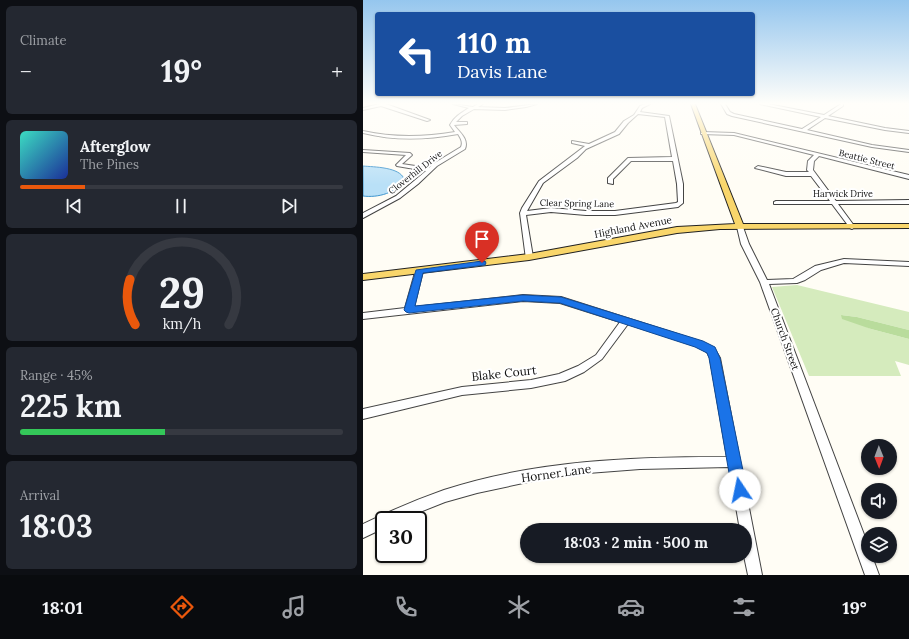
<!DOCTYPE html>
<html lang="en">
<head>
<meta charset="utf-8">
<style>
	:root { --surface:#171b24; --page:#242831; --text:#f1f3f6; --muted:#9ea1a6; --line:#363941; --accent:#ea580c }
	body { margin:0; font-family:Lora,serif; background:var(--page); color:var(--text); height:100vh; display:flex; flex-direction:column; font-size:15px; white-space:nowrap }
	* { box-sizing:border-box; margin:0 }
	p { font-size:13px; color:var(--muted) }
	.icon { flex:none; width:22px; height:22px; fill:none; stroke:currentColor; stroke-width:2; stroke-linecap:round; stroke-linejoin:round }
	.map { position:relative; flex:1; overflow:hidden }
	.side { display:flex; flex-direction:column; gap:6px; padding:6px; background:#0d0f14; width:363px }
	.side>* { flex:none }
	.banner { position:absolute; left:12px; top:12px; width:380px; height:84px; border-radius:4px; box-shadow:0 1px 3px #0004; background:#1a4fa0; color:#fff; overflow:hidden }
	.needle { width:26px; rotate:179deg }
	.tools { position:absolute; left:498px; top:439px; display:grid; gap:8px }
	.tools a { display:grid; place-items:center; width:36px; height:36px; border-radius:50%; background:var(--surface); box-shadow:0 1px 3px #0004; font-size:20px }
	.speed { position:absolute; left:12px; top:511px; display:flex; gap:8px; font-size:20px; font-weight:700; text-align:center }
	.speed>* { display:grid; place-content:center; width:52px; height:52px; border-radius:50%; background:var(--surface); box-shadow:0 1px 3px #0004; line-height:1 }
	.speed .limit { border:2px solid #111; border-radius:6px; background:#fff; color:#111 }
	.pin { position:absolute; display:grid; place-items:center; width:34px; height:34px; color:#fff; margin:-41px -17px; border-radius:50% 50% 50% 0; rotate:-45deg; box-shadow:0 0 4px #0007 }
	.pin .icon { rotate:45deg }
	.me { position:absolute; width:44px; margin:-22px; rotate:349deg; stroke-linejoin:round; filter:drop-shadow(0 0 3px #0008) }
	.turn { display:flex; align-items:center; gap:14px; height:84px; padding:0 16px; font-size:18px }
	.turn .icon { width:52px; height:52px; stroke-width:2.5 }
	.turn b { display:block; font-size:28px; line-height:34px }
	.big { font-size:30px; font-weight:800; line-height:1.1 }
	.side .widget { flex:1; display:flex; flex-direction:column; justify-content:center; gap:6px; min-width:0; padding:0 14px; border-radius:6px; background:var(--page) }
	.side .dial { align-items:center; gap:0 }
	.dial svg { height:104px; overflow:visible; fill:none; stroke:var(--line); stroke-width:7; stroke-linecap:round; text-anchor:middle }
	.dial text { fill:var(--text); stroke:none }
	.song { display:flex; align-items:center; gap:12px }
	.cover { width:48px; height:48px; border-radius:6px; background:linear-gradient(135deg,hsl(170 70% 55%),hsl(230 70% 35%)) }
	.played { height:4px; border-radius:2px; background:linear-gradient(90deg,var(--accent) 20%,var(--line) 20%) }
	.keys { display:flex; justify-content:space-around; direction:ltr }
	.heat { display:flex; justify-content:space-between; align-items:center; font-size:22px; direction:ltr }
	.charge { height:6px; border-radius:3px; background:linear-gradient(90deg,#34c759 45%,var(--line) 0) }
	.trip { position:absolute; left:157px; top:523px; width:232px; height:40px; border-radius:20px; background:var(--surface); box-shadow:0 1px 3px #0004; font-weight:800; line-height:40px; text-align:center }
	.dock { display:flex; height:64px; justify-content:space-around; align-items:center; background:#090b0e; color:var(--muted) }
	.dock .icon { width:28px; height:28px }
	.dock .current { color:var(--accent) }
	.dock b { font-size:18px; color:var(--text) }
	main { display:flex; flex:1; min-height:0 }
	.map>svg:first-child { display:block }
</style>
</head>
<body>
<main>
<section class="side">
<div class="widget"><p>Climate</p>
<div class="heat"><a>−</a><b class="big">19°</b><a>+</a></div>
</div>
<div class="widget">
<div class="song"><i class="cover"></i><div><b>Afterglow</b><p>The Pines</p></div></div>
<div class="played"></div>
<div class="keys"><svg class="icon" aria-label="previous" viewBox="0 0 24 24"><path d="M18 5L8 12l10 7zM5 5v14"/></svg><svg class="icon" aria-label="pause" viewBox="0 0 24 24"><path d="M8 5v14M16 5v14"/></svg><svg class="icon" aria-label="next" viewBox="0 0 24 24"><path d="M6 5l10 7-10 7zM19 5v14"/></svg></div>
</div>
<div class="widget dial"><svg viewBox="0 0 100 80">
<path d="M14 69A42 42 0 1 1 86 69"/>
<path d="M14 69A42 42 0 0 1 10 34" stroke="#ea580c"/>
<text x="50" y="56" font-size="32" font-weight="700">29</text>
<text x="50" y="72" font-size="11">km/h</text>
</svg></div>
<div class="widget"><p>Range · 45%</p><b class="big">225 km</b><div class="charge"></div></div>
<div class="widget"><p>Arrival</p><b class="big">18:03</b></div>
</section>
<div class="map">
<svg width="546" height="575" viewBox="0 0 546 575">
	<rect width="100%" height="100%" fill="#fffdf5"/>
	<polygon fill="#d5ebbd" points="434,285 546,312 546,330 494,317 478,315 508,329 546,339 546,365 532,361 538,376 446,376 409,287"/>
	<polygon fill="#b9dc9c" points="478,315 494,317 546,330 546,339 508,329 479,319"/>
	<path fill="#b9e0f7" stroke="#3f96cf" d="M0,166c11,1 37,1 41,13 -7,14 -26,19 -41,17z"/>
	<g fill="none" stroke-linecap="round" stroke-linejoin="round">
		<g stroke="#444" stroke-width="2">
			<g id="minor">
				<polygon points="16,104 23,104 67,120 64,121 18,106 0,110 0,108"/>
				<path d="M90,104l20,3 5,-3h5l-5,3 27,1 32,-4 -11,3 -21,3 -31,-1 -12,7 -6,6h11v2l-13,1c6,8 15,14 11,24l-28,17 -19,18 -18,14 -37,20v-5l33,-17 30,-25 -29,-5 -1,-1 10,-10 -43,-3v-2l47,3 2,2 -1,1 -9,8 27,4 4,-4 28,-17c2,-5 0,-8 -3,-13 -33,6 -63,7 -95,-1v-2c31,7 61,6 92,1l-5,-7c4,-8 11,-12 19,-17z"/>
				<path d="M282,104h5l-8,4 -2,4 29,4 14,68v19l-5,4 -63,8h-29l-35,-3 -25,3 7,42 -4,2h-3l-6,-46 2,-5 17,-27 46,-35 -13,-3v-2l17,3 26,-12 9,-11 10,-6 6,-9zM275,114l27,3 7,40 -44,1 -20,20v5l5,1v-5l18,-18h42l4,23 1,18 -2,1 -61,8h-29l-35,-3 -24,3 16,-28 34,-25 9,-9 33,-15 9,-11z"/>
				<polygon points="358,104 362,104 367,112 371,114 439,129 458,117 397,104 405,104 461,115 478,104 480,104 480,106 465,116 522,128 546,131 546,133 522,130 462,118 444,130 509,145 546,150 546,152 509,147 369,116 364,114"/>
				<polygon points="340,132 371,133 546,175 546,179 456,156 451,161 450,170 473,201 546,200 546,204 475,204 492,227 489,229 487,228 469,204 411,204 411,202 413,201 467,201 448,176 423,176 392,168 395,166 423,172 446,172 444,170 445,161 451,155 371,135 338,134 338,133"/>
				<polygon points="377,225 380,227 386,244 404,280 430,279 452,266 481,259 546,262 546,266 481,263 458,270 442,280 434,283 406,284 505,545 505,556 509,556 516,575 502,575 397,282 378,244 374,227"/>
				<path d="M53,269h6l1,2 -9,36 109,-12 38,2 141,45 12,6 6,10 42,217h-14l-4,-19 1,-26h-5l-11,-63 -89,2 -65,5 -33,5 -65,14 -32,9 -45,18h-16v8l-21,10v-14c27,-13 53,-24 81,-34 92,-30 188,-33 283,-33l-17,-99 -3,-6 -11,-6 -68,-22 -26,35 -18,13 -19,9 -34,7 -69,7 -99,24v-10l99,-22 69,-7 28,-6 19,-8 18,-11 24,-33 -60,-19 -37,-2 -160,18v-6l42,-5z"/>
			</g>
		</g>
		<g stroke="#222" stroke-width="2">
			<polygon id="major" points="328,104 332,104 380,224 546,224 546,228 357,229 314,233 166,260 0,280 0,274 166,254 314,227 372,224"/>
		</g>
		<use href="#minor" fill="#fff" fill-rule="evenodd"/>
		<use href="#major" fill="#f9d66b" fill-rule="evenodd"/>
	</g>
	<linearGradient id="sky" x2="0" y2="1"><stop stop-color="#95c6ee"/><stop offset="0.56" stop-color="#fffefa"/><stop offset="1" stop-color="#fffefa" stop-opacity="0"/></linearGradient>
	<rect width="546" height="185" fill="url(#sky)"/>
	<polygon fill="#1a73e8" stroke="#114b97" points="119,261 122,261 123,263 122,265 60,273 52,306 160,295 198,297 340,341 352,347 357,358 384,490 382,495 377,497 372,495 369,490 346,358 344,353 332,347 197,303 160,301 46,313 43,312 41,310 53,270"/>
	<g text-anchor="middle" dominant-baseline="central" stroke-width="4" stroke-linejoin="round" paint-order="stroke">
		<g font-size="9" fill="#111" stroke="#fff">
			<text transform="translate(504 159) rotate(14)">Beattie Street</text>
			<text transform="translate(52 172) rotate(-38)">Cloverhill Drive</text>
			<text x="480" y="193">Harwick Drive</text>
			<text transform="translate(214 203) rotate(1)">Clear Spring Lane</text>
		</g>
		<g font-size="10" fill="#111" stroke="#fff">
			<text transform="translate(270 227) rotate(-11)">Highland Avenue</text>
			<text transform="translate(422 339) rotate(70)">Church Street</text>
		</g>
		<g font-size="12" fill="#111" stroke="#fff">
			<text transform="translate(141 373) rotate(-6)">Blake Court</text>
			<text transform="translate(193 473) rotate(-8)">Horner Lane</text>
		</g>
	</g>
</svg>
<div class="tools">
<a><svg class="needle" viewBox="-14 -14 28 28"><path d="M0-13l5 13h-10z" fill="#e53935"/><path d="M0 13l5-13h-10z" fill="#9ea1a6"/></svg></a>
<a><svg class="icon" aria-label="sound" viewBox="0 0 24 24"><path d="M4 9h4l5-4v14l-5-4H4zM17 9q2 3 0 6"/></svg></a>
<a><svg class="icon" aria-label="layers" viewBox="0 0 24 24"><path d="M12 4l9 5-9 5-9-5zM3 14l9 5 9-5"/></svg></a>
</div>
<div class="speed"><div class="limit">30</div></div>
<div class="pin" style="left:119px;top:263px;background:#d93025"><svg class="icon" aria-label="arrive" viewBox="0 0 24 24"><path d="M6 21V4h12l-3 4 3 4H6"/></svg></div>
<svg class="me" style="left:377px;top:490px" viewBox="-20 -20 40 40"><circle r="19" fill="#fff"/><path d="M0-13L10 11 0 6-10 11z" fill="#1a73e8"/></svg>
<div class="trip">18:03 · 2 min · 500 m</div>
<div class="banner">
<div class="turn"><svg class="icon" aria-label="left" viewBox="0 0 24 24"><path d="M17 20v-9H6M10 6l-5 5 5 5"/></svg><div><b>110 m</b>Davis Lane</div></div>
</div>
</div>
</main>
<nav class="dock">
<b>18:01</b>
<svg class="icon current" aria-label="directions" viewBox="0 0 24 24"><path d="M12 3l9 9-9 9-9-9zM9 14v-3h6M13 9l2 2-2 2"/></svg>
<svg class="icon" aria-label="music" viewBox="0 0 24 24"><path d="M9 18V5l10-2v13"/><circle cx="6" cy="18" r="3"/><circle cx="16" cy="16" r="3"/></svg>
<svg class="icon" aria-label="phone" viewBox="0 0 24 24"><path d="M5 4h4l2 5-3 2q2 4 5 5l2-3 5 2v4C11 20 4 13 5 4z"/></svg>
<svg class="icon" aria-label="climate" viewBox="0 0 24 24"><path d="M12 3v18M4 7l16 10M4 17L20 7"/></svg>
<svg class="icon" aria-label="car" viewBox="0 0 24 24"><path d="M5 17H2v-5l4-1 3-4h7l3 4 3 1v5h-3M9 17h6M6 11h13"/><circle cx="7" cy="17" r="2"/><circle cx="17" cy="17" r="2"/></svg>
<svg class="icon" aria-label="filters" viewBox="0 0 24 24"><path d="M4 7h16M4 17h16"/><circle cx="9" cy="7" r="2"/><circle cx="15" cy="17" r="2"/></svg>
<b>19°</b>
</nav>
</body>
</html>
